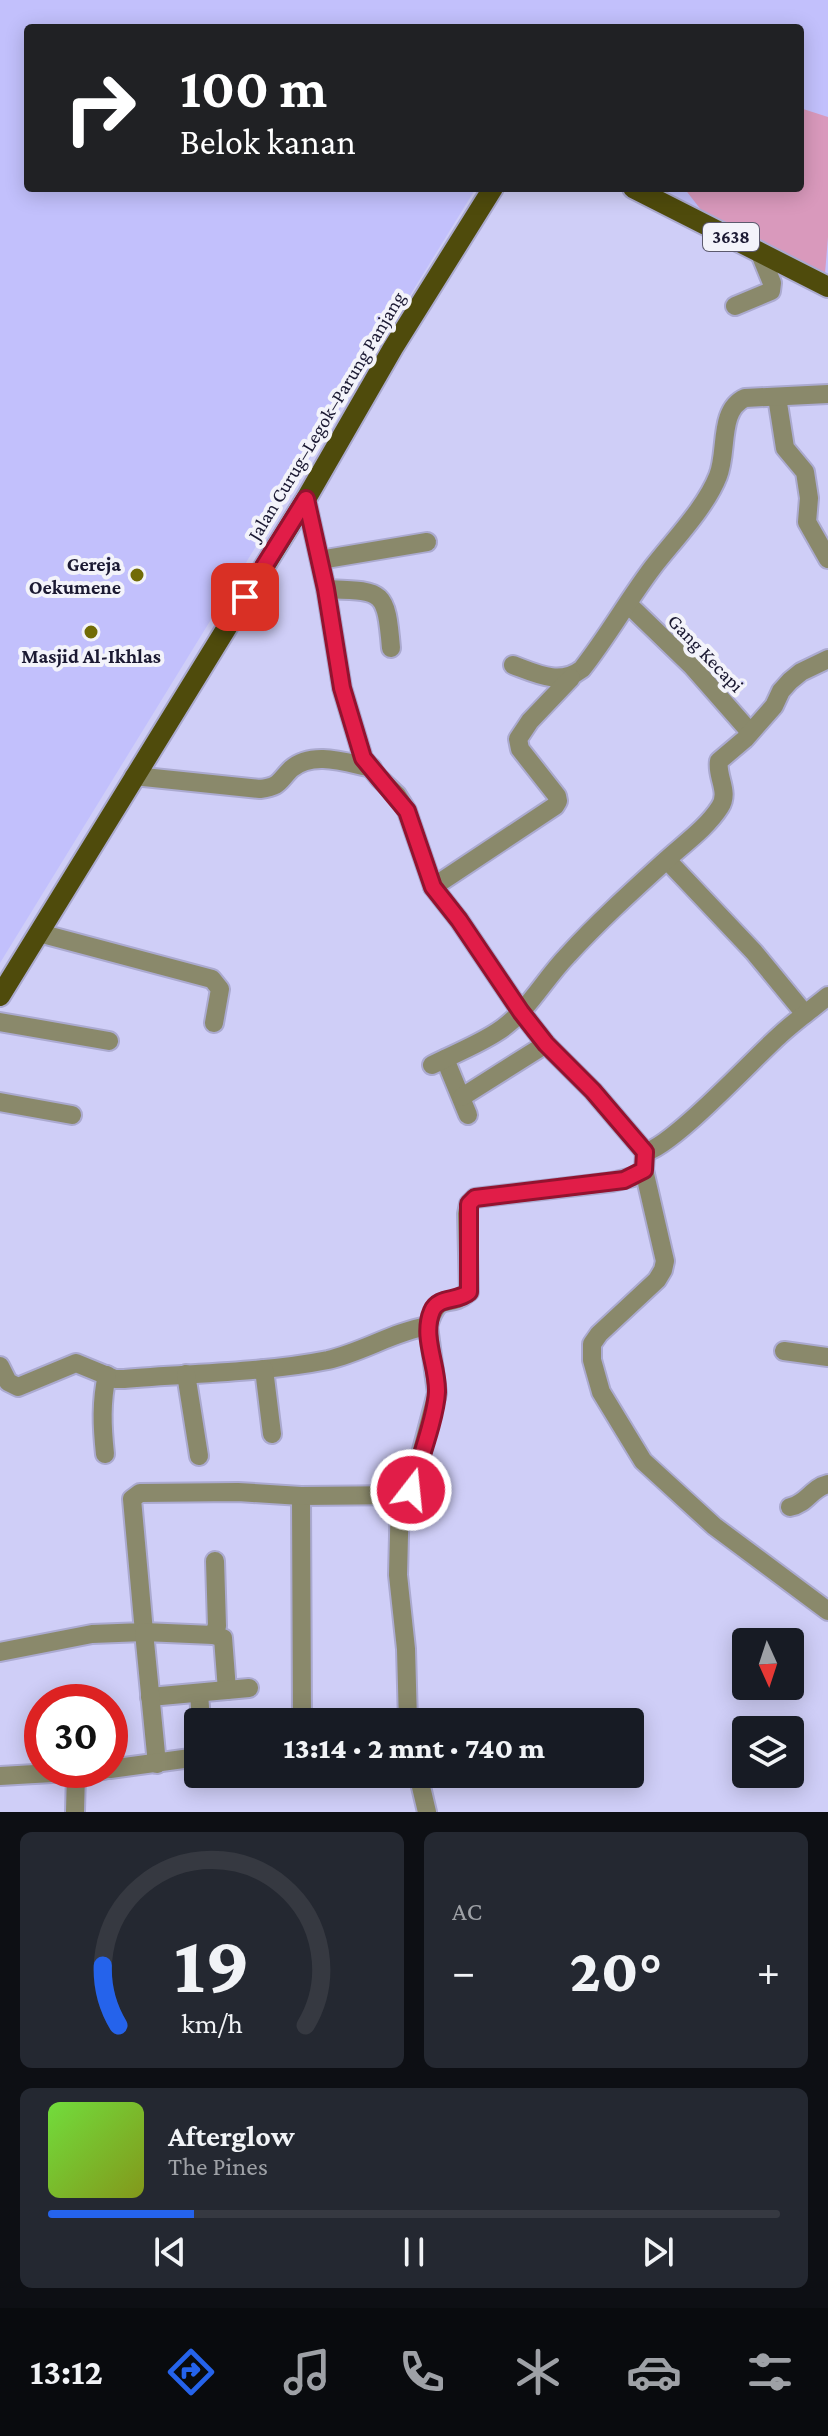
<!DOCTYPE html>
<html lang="id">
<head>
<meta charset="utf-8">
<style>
	:root { --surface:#171b24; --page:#242831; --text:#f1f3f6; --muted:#9ea1a6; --line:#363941; --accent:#2563eb }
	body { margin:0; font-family:"Crimson Pro",serif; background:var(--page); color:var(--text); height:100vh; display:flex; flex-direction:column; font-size:30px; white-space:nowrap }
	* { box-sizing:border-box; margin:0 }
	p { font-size:26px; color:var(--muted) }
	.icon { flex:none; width:44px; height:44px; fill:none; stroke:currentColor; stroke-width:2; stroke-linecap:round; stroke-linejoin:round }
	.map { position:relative; height:1812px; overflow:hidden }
	.drawer { display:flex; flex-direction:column; gap:20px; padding:20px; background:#0d0f14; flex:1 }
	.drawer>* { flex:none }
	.guide { position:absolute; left:24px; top:24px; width:780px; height:168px; border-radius:8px; box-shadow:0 4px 20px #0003; background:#202124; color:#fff; overflow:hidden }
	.needle { width:52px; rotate:177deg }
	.buttons { position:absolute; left:732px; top:1628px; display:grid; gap:16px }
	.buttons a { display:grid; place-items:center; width:72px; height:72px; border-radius:8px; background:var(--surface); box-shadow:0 4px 20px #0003; font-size:40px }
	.speed { position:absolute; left:24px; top:1684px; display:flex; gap:16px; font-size:40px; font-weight:700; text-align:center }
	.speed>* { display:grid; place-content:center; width:104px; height:104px; border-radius:50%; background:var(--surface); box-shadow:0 4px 20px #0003; line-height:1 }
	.speed .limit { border:12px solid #d22; background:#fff; color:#111 }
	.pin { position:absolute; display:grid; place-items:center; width:68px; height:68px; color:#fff; margin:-34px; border-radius:16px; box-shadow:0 4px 12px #0006 }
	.me { position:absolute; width:88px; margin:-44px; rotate:16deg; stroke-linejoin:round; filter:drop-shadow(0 0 6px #0008) }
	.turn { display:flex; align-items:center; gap:28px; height:168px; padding:0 24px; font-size:36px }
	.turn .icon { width:104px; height:104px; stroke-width:2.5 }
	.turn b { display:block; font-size:56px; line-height:68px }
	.big { font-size:60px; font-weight:800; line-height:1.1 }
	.drawer .widget { flex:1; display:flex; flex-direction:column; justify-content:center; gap:12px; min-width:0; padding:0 28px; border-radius:12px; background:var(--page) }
	.drawer .dial { align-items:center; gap:0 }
	.dial svg { height:208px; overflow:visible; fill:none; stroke:var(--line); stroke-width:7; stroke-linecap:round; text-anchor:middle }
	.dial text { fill:var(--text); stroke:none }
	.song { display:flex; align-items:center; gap:24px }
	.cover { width:96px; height:96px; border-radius:12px; background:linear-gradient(135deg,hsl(100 70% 55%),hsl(70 70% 35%)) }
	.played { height:8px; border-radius:4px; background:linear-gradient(90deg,var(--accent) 20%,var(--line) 20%) }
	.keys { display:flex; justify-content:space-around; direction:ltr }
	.heat { display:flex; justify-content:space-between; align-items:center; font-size:44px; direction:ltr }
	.drawer .tiles { flex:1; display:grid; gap:20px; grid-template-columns:1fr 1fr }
	.widget:last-child { grid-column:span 2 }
	.trip { position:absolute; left:184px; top:1708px; width:460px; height:80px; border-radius:8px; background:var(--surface); box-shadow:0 4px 20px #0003; font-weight:800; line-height:80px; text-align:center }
	.menu { display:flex; height:128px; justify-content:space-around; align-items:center; background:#090b0e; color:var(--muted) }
	.menu .icon { width:56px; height:56px }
	.menu .selected { color:var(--accent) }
	.menu b { font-size:36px; color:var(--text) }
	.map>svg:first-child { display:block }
</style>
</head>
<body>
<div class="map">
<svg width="828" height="1812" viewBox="0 0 828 1812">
	<rect width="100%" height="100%" fill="#cfcef7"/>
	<polygon fill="#c2c0fc" points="0,0 828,0 828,276 651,188 800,188 800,28 28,28 28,188 476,188 0,963"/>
	<polygon fill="#d999bc" points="800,108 828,117 828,237 825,274 705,215 684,188 800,188"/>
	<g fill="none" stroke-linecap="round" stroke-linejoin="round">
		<g stroke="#abaad0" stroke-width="22">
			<g id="minor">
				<polyline points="735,306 771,291 772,283 759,251"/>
				<polyline points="777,397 785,448 805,472 809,498 807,522 828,559"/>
				<polyline points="306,499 326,589 342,688 363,758 379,778 397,795 407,811 433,887 459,920 521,1012 546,1044 593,1091 645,1152 644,1170 665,1261 663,1270 657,1280 599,1334 592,1344 592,1360 601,1392 643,1461 714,1526 828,1611"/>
				<polyline points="320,560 427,542"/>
				<path d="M326,589c57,2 60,0 65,59"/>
				<polyline points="629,605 692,666 750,732"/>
				<path d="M513,665c24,9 47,21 69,4 26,-33 46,-69 71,-102 21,-27 53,-60 65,-91 10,-24 0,-66 27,-78l83,-4"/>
				<path d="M134,776l126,13c21,-3 18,-7 31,-20 22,-19 56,-6 81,-1"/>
				<polyline points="667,860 754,952 805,1014"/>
				<polyline points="433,887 555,806 558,801 557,796 520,749 518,739 530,721 571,678"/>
				<polyline points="39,933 212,979 220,989 214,1023"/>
				<polyline points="0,1022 109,1041"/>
				<polyline points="445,1059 468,1115"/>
				<path d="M432,1065c22,-11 45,-20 65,-33 30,-19 46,-51 70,-76 30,-33 63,-63 96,-93 19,-18 43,-34 57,-56 10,-15 -4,-31 -1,-46l26,-22 29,-33 7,-15 9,-10 11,-9 27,-13"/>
				<polyline points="462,1097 546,1044"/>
				<polyline points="0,1102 72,1115"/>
				<path d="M645,1152c27,-5 109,-94 135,-117 15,-14 32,-26 48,-39"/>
				<polyline points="784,1351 828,1357"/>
				<path d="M0,1366l8,16 10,5 58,-24 39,16h9c68,-6 138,-6 204,-19 35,-8 65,-28 100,-34 12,-38 19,-15 41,-34l-2,-78 2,-10 6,-6 137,-16 21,-5 11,-7"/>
				<polyline points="264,1369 272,1434"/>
				<polyline points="186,1374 199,1456"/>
				<path d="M105,1454c-3,-28 -4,-52 2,-79"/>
				<polyline points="400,1495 398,1575 406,1649 408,1722"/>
				<polyline points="301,1496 302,1722"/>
				<path d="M790,1507c17,-3 21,-19 38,-23"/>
				<polyline points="213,1635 223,1638 227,1690"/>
				<polyline points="0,1652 92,1634 144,1632 132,1499 140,1493 238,1492 301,1496 408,1495 416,1473 437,1393 428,1326"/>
				<polyline points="199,1693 201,1722"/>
				<polyline points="150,1697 249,1688"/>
				<polyline points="157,1764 144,1632 213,1635 217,1626 215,1561"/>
				<polyline points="110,1769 198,1757"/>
				<polyline points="418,1774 427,1812"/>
				<polyline points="0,1776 104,1770"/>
				<polyline points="75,1812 76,1773"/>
			</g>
		</g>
		<g stroke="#abaad0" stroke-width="24">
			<g id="major">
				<polyline points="633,188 828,287"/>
				<polyline points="0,996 306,499 393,348 493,188"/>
			</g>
		</g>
		<use href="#minor" stroke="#8a896b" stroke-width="18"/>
		<use href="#major" stroke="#4f4b0c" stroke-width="20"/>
	</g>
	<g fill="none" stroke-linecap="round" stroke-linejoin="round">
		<g stroke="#92132f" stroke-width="20">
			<path id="route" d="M245,597l61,-98 20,90 16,99 21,70 44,53 26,76 26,33 62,92 25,32 47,47 52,61 -1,18 -20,10 -149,18 -6,6v88c-11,10 -31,4 -37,19 -11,26 6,55 5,81 -1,25 -19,73 -26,98"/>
		</g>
		<use href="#route" stroke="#e11d48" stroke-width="14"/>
	</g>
	<g fill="#716b06" stroke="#f3f3fa" stroke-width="3">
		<circle cx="137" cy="575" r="8"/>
		<circle cx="91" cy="632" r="8"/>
	</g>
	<g text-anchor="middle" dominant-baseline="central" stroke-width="8" stroke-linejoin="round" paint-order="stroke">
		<rect fill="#f3f3fa" stroke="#5c5a6e" stroke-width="2" x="703" y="223" width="56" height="28" rx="6"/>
		<g font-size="18" font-weight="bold" fill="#1b1932">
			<text x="731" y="237">3638</text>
		</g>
		<g font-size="20" fill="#1b1932" stroke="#f3f3fa">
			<text transform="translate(326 416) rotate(-59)">Jalan Curug–Legok–Parung Panjang</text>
			<text transform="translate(706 653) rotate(46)">Gang Kecapi</text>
		</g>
		<g font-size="20" font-weight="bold" fill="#1b1932" stroke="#f3f3fa" text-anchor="end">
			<text x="121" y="564">Gereja<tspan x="121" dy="23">Oekumene</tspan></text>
			<text x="91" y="656" text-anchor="middle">Masjid Al-Ikhlas</text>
		</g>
	</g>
</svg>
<div class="buttons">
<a><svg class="needle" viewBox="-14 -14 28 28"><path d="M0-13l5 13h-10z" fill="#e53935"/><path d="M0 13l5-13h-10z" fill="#9ea1a6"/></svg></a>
<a><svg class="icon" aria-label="layers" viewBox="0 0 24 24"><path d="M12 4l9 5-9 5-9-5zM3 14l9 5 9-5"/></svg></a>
</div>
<div class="speed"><div class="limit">30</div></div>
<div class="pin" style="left:245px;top:597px;background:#d93025"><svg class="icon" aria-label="arrive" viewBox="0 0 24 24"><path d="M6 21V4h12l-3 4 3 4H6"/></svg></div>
<svg class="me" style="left:411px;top:1490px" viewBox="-20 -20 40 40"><circle r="17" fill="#e11d48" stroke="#fff" stroke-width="3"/><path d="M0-11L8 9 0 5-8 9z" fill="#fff"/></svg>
<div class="trip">13:14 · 2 mnt · 740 m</div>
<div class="guide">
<div class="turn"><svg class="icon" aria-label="right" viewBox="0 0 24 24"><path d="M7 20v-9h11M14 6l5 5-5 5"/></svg><div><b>100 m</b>Belok kanan</div></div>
</div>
</div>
<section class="drawer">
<div class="tiles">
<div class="widget dial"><svg viewBox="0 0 100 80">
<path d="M14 69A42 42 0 1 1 86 69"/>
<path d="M14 69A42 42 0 0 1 8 46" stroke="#2563eb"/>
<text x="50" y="56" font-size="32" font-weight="700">19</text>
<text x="50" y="72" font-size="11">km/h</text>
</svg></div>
<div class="widget"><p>AC</p>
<div class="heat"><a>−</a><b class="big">20°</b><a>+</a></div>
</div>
<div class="widget">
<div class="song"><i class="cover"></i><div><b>Afterglow</b><p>The Pines</p></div></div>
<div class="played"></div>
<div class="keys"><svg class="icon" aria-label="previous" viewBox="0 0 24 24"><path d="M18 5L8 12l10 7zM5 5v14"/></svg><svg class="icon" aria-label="pause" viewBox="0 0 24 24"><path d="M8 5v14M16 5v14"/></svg><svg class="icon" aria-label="next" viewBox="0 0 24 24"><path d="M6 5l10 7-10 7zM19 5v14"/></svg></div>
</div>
</div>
</section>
<nav class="menu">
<b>13:12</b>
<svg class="icon selected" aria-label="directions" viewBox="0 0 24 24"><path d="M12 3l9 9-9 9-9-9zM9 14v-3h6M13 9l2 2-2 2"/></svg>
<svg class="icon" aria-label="music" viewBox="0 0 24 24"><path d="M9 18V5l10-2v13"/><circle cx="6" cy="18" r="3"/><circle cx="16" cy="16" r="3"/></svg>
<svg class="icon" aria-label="phone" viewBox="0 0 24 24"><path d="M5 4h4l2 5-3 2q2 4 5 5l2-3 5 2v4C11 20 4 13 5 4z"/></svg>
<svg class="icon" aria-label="climate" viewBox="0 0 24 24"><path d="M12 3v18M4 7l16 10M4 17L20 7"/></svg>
<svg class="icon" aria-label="car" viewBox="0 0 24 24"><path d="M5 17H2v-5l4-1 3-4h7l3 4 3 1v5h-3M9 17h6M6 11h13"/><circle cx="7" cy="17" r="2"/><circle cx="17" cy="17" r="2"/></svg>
<svg class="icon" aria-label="filters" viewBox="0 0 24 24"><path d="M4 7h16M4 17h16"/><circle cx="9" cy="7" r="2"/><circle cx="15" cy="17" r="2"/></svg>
</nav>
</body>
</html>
